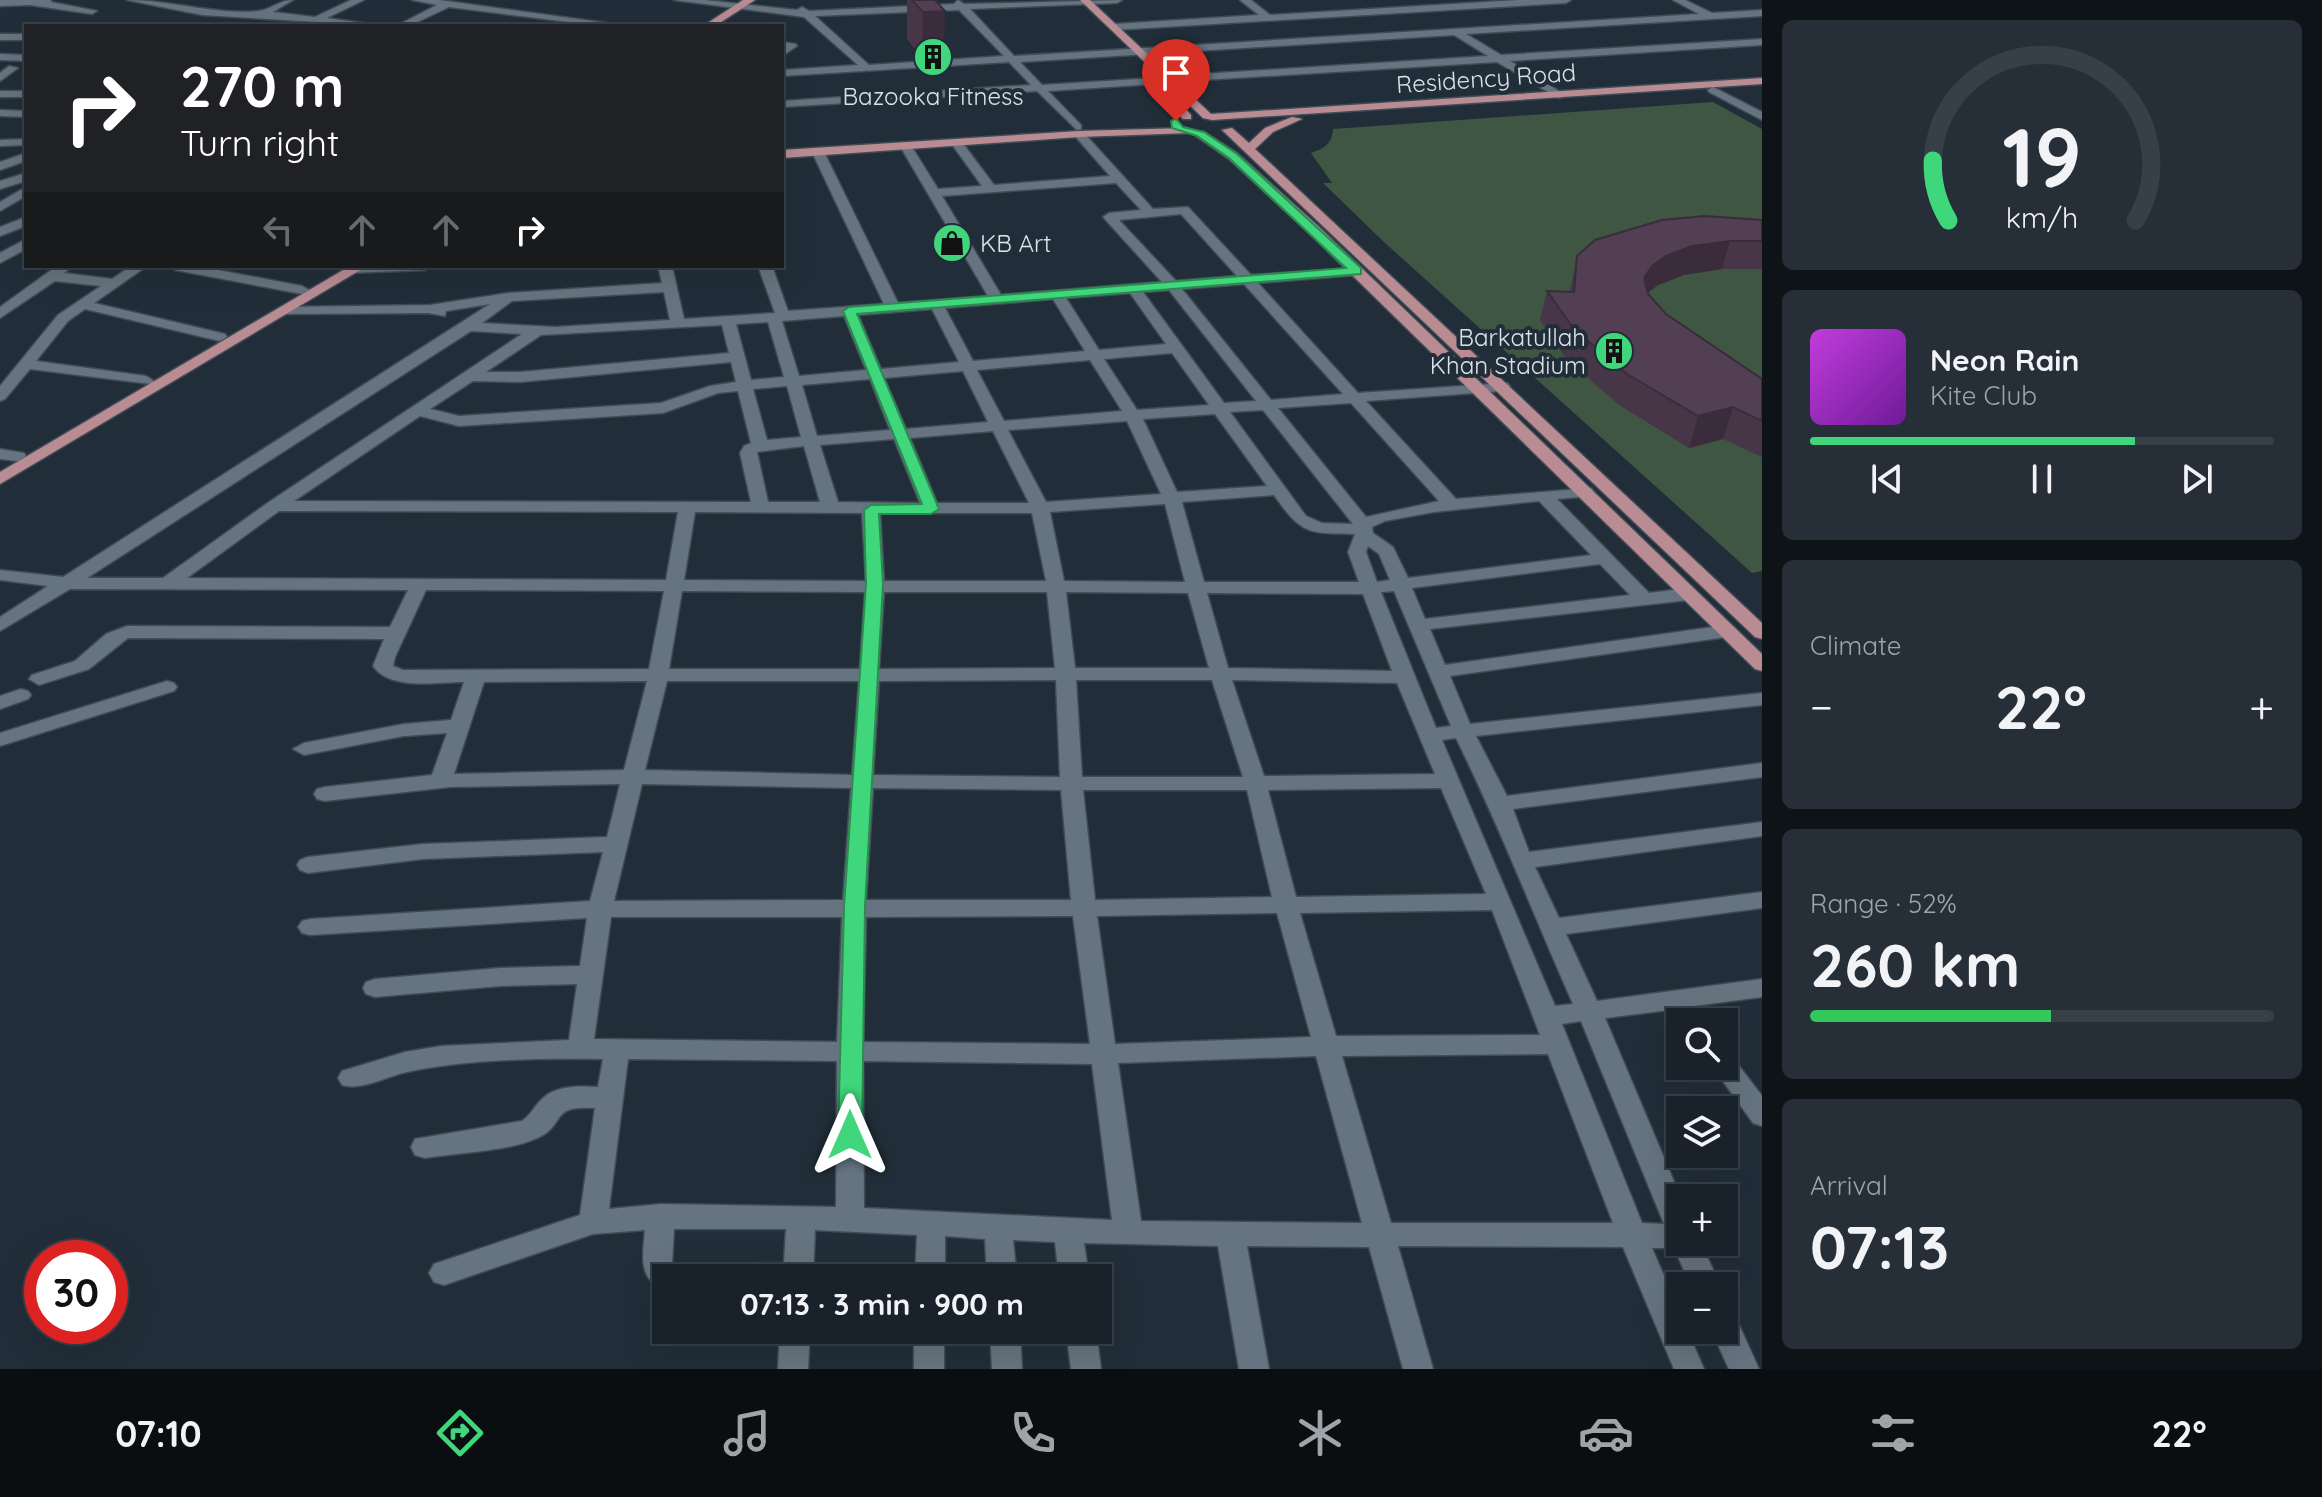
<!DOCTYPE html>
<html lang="en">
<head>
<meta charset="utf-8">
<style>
	:root { --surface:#19222b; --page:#262f37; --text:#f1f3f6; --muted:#9fa4a9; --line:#373f47; --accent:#40d77c }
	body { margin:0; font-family:Quicksand,sans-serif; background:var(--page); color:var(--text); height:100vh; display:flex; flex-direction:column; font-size:30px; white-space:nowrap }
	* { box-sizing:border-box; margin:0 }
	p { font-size:26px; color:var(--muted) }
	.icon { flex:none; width:44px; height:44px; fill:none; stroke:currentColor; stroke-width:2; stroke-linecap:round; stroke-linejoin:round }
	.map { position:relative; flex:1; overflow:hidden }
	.side { display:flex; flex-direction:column; gap:20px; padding:20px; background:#0e1318; width:560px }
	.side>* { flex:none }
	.banner { position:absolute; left:24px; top:24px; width:760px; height:244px; border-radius:0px; box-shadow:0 8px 32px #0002,0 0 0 2px var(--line); background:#202124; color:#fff; overflow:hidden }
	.buttons { position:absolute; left:1666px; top:1008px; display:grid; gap:16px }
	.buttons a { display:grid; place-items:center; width:72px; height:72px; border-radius:0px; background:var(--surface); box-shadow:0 8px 32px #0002,0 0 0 2px var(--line); font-size:40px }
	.speed { position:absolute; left:24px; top:1240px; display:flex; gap:16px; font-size:40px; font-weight:700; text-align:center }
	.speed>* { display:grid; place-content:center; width:104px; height:104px; border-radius:50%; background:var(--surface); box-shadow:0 8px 32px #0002,0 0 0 2px var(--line); line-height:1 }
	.speed .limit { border:12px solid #d22; background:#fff; color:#111 }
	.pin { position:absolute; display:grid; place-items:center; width:68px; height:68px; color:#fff; margin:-82px -34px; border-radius:50% 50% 50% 0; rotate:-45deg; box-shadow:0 0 8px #0007 }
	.pin .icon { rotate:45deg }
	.me { position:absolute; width:88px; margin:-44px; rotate:0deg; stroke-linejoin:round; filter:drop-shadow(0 0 6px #0008) }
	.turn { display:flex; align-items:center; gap:28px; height:168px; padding:0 24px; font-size:36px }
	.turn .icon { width:104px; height:104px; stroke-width:2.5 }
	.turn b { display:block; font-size:56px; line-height:68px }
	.lanes { display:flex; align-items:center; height:76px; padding:0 24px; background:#0003; justify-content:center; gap:40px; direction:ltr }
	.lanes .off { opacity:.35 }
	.big { font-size:60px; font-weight:700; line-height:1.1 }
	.side .widget { flex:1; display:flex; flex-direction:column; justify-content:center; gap:12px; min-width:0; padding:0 28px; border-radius:12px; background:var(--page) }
	.side .dial { align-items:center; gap:0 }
	.dial svg { height:208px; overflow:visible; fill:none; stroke:var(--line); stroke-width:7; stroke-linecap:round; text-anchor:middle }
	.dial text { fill:var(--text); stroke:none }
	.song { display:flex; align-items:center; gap:24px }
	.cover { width:96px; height:96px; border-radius:12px; background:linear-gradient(135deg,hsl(290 70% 55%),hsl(280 70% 35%)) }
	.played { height:8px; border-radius:4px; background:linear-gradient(90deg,var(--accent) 70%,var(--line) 70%) }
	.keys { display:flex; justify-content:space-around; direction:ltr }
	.heat { display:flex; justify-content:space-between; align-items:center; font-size:44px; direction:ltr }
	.charge { height:12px; border-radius:6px; background:linear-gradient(90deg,#34c759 52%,var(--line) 0) }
	.trip { position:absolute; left:652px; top:1264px; width:460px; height:80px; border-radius:0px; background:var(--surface); box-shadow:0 8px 32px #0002,0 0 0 2px var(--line); font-weight:700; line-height:80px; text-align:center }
	.dock { display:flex; height:128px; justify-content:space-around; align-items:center; background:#0a0e11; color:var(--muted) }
	.dock .icon { width:56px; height:56px }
	.dock .active { color:var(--accent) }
	.dock b { font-size:36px; color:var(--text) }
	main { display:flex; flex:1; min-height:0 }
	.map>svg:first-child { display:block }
</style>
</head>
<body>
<main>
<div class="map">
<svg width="1762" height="1369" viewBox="0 0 1762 1369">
	<rect width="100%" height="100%" fill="#212e39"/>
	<path fill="#3f5642" d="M1713,102l49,27v442l-10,2 -367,-330 -62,-60h9l-21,-30c13,-5 21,-8 22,-24z"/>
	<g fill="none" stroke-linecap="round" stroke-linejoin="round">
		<g stroke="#404b54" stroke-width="3">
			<g id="minor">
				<polygon points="0,0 51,0 51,2 97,11 92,14 30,5 0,6"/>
				<path d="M127,0c44,0 87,15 131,11 13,-1 21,-11 35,-11l-20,12 42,5 36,-17h13l-37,18 57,8 -182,-11z"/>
				<polygon points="412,0 439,0 629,26 601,26 449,7 409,26 396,26 437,5"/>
				<path d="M674,0h31l92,10 5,-3 7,4 145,-7 4,-4 6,4 158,-4 -5,3 -147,6 44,47 685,-42 -26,-14h12l27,13 50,-3v6l-296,18 35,21 261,-16v6l-252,16 52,32v4l-4,1 -61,-36 -327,20 -5,-3 5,-3 318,-20 -34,-21 -434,27 22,23 113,-7 5,3 -5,3 -107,7 33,34v4l-4,1 -40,-39 -255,16v-6l249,-16 -22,-23 -227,14v-6l76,-5 -54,-48zM959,10l45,46 -135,9 -54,-49z"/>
				<polygon points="1240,0 1251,0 1270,15 1519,0 1571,0 1566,3 1114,30 1109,27 1114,24 1259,15"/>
				<rect x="0" y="34" width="26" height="6"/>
				<polygon points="782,42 796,44 797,46 782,56"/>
				<polygon points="0,54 26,55 26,61 0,60"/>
				<polygon points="9,66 18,68 0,81 0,73"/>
				<polygon points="1713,87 1762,112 1762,120 1709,92 1708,90"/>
				<rect x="0" y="91" width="26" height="6"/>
				<polygon points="0,110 26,111 26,117 0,116"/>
				<path d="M1075,132h8l70,77 35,-2 63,68 111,-7 2,3 -7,4 -99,8 100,110 149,-10 3,3 -8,5 -136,10 90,98 135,-11 3,4 -3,4 -34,3 92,94 40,-5 9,6 -9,6 -259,29 15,36 282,-40 10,6 -10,6 -277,39 20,48 292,-31v12l-286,31 31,60 255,-33v14l-249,32 16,43 233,-30v14l-227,31 24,51 203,-26v16l-196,26 31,67 165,-22v18l-68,9 11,16h-25v3l-11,-15 -64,8 76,180 -1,44h20l21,44h-30l-17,-38h-22l28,65v17h7l17,39h-30l-51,-122 -225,-1 35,123h-30l-34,-122 -122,-1 22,123h-30l-21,-123 -134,-3 5,35h-30l-4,-36 -42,-2 4,38h-30l-2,-39 -40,-3v42h-30l2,-43 -102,-5 -2,48h-147l-1,12c-28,-11 -22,-35 -20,-60l-52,4 -149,51 -10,-3 -5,-9 5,-9 146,-49 15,-107c-49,-3 -26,17 -60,31 -26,12 -80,14 -110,19l-10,-3 -4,-8 4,-8 107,-18c10,-7 12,-15 21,-23 14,-13 37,-12 55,-11l5,-28c-61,-1 -138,0 -196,13 -20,4 -45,19 -65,13l-4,-7 4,-7 63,-19 36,-6 128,-6 8,-56 -77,2 -125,11 -9,-3 -3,-6 3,-6 9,-3 125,-11 80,-2 7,-48 -277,17 -8,-2 -4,-6 4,-6 8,-2 280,-18 13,-49 -180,7 -115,14 -8,-3 -3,-5 3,-5 8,-3 115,-13 184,-7 13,-53 -170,3 -125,14 -8,-2 -3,-5 3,-5 8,-2 107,-12 15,-42 -43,3 -100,19 -11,-6 11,-6 100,-19 47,-4 13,-38c-27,0 -73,9 -91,-16l11,-27 -256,-1 -39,31 -50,16 -10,-6 3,-4 43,-14 31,-27 21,-8 263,1 18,-37 -338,-1 -70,42v-14l48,-31 -48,-6v-10l63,7 427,-273 -44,7 -1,5 -17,-3 -141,1 -7,-4 2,-3 148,-2 78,-12 154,-10 -4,-17h14l12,53 91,-6 -17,-47h14l16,45 96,-7 -72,-152 6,-4 6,4 74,151 90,-7 -88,-150 10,-2 28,45 44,-3 -31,-43 6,-3 4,1 33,44 116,-9 -35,-40zM1116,183l25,27 -32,3 -6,4 59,65 -161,13 -59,-99zM1181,214l56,62 -61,5 -57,-61zM1244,284l99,110 -72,6 -89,-111zM1169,290l87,111 -32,2 -81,-111zM664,292l6,28 -115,7 -73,-4 30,-22zM1130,293l36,51 -67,6 -33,-52zM1053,299l32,52 -112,10 -28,-53zM932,309l27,53 -78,7 -23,-54zM844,316l22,54 -67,6 -17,-55zM768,322l16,55 -33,3 -15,-56zM722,325l7,28 -209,19h-34l55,-37zM471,331l51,3 -253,168 -106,76h-76zM1172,353l37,52 -72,5 -33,-51zM1090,360l32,51 -118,10 -27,-51zM731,362l5,20 -26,4 -49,17 -202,13 -29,-7 43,-28 47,1zM963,371l25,51 -82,7 -22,-51zM870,379l20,51 -73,6 -15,-51zM787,386l14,51 -34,3 -14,-51zM738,391l13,52 -7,3 -4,7 11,49 -457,-1 126,-85 39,10 204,-13 55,-20zM1351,403l88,98 -73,16 -88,-109zM1263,410l90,114 -31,-1 -16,-7 -76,-104zM1215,414l52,72 -90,6 -34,-73zM1127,421l34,73 -115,8 -38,-72zM993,431l36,72h-92l-27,-65zM894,439l26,64 -82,-1 -18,-57zM804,446l16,56h-52l-11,-50zM1274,495c28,40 34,38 81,39l-7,18 11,30h-155l-22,-80zM1539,501l52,54 -183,23 -15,-31 -20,-14 -1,-6 13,-6 49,-9zM1165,504l20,78 -121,-1 -14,-69zM279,511l399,1 -12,68 -479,-2zM695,512l167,1 4,68 -182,-1zM880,513h152l14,68h-162zM1368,546l11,8 11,26 -13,2 -11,-30zM1600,564l30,31 -205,24 -13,-31zM426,590l238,1 -15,78 -246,1 -10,-4 2,-9zM682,591l183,1 -5,77h-191zM1394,591l57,135 -15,2 -55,-136zM884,592h163l8,76 -176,1zM1066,592l122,1 21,75h-134zM1207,593l156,1 29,77 -164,-3zM1056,680l4,97 -187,-2 6,-94zM1076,680h136l31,97h-161zM1232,680l165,3 38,91 -171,2zM647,681l-23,89 -170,4 30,-92zM667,681h192l-7,94 -207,-5zM1456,738c43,87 78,178 117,266l-18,2 -113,-266zM642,784l209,4 -8,112 -229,1zM873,788l188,2 10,110h-205zM1441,788l45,106 -190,3 -28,-107zM1083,790h164l25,107 -177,3zM1492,910l48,125 -204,1 -36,-123zM1277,913l34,124 -196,7 -18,-128zM1073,916l17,128 -227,-2 3,-125zM611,917h231l-5,125 -243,-3zM1581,1021l83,203 -22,-1 -80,-199zM1548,1054l65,169h-222l-49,-167zM1316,1056l46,167 -221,-2 -23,-158zM628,1059l209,2 -1,146 -175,-3 -52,5zM863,1061l229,3 20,156 -248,-12zM674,1229h112l-2,34 -112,1z"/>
				<polygon points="26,139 26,145 0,146 0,140"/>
				<polygon points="26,153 26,161 0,170 0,162"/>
				<polygon points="26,173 26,181 0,189 0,181"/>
				<polygon points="26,187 26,196 0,211 0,202"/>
				<polygon points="26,217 26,226 0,236 0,227"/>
				<polygon points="26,239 26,249 0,263 0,253"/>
				<polygon points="57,266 73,266 64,273 112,279 131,266 147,266 94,303 225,334 227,337 220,341 85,309 68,321 36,361 146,376 154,381 151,384 30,369 5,399 0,401 0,386 58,315 101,286 55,281 0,318 0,307"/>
				<polygon points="168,266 197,266 302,286 309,290 302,294 175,270"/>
				<polygon points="354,266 432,266 425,270 349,273 347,270"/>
				<polygon points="0,449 24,453 26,456 18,461 0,459"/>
				<polygon points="167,681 174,683 177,687 174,691 0,746 0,733"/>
				<polygon points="21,689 28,691 31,695 28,699 0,709 0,696"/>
				<polygon points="1724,1055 1733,1058 1762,1096 1762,1126 1753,1123 1712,1066 1724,1066"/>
				<polygon points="1724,1312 1735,1316 1759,1369 1729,1369 1711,1330 1724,1330"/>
				<polygon points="780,1330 810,1330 808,1369 778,1369"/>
				<rect x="914" y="1330" width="30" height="39"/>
				<polygon points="990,1330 1020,1330 1022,1369 992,1369"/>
				<polygon points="1066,1330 1096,1330 1101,1369 1071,1369"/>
			</g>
		</g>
		<g stroke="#404b54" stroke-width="3">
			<g id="major">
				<polygon points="743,0 755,0 715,26 703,26"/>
				<polygon points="1080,0 1090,0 1211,114 1762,78 1762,84 1212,120 1203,118"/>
				<polygon points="1159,88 1167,88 1191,115 1191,119 1183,119 1159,92"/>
				<polygon points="1292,117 1302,119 1273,132 1255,149 1762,623 1762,639 1755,637 1222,130 1232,128 1249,143 1265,128"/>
				<polygon points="1185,128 1189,129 1189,133 1079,137 782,158 782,150 1079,131"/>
				<polygon points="1196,132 1204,132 1237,153 1318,226 1762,654 1762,671 1755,669 1308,232 1229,159 1196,136"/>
				<polygon points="350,266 367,266 0,484 0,472"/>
			</g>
		</g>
		<use href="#minor" fill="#667481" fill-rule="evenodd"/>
		<use href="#major" fill="#b98c94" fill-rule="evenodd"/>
	</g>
	<g fill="#473648">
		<polygon points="907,0 935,0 944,57 922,58 907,39"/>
		<polygon points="1762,220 1762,269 1722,269 1684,275 1658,285 1648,292 1666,314 1762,379 1762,457 1723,439 1689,448 1619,405 1566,359 1540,320 1547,291 1570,291 1577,256"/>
	</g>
	<g fill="#3a2c3b">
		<polygon points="945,11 944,57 922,58 923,12"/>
		<polygon points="1730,241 1722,269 1684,275 1658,285 1645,295 1644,278 1652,266 1666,256 1692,246"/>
		<polygon points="1733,407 1723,439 1689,448 1698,416"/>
	</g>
	<g fill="#533f54" stroke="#3a2c3b" stroke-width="2">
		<polygon points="912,0 935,0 945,11 923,12"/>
		<polygon points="1705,216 1762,220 1762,241 1730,241 1692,246 1666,256 1652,266 1644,278 1648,294 1666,314 1762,379 1762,421 1733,407 1698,416 1627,374 1574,329 1547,291 1574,292 1577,256 1595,240 1662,220"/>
	</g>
	<polygon fill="#40d77c" stroke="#2a8c51" stroke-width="2" points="1176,118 1183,127 1204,132 1237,154 1361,268 1361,274 857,314 939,509 931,514 879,514 883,584 865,907 862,1135 858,1142 850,1145 841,1142 838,1135 844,907 866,584 864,510 871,505 922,504 843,311 849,307 1346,268 1229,158 1197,136 1172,128 1171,121"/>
	<defs>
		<g id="building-disc" transform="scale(2)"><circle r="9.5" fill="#40d77c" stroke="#212e39"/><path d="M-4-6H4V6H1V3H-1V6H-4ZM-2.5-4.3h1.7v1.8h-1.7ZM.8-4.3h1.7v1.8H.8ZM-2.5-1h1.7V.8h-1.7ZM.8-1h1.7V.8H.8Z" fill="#111"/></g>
		<g id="shop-disc" transform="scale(2)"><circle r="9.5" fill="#40d77c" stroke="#212e39"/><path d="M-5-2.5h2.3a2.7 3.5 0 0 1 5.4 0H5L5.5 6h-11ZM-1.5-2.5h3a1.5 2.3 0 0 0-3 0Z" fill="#111"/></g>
	</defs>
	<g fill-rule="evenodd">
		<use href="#building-disc" x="933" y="57"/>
		<use href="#shop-disc" x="952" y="243"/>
		<use href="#building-disc" x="1614" y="351"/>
	</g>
	<g text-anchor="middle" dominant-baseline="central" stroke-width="8" stroke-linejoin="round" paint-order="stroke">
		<g font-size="24" fill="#d9e1e9" stroke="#212e39">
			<text transform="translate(1486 78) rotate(-4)">Residency Road</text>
		</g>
		<g font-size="24" fill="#d9e1e9" stroke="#212e39">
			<text x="933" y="96">Bazooka Fitness</text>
			<text x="980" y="243" text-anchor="start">KB Art</text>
			<text x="1586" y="337" text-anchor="end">Barkatullah<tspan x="1586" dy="28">Khan Stadium</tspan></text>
		</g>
	</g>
</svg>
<div class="buttons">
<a><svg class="icon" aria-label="search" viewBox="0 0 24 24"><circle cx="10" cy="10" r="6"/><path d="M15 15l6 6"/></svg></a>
<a><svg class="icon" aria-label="layers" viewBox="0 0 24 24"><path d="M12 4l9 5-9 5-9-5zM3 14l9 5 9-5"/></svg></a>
<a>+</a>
<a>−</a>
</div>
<div class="speed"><div class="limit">30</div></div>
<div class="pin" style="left:1176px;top:121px;background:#d93025"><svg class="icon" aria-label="arrive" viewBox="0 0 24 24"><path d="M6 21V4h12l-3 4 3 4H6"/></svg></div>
<svg class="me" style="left:850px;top:1135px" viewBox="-20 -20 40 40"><path d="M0-17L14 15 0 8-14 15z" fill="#40d77c" stroke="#fff" stroke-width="4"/></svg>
<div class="trip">07:13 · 3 min · 900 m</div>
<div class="banner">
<div class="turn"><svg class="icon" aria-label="right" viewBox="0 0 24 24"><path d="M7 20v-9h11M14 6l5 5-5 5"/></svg><div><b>270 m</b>Turn right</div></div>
<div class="lanes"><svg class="icon off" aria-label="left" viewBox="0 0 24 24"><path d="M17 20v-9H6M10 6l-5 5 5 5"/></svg><svg class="icon off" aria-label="ahead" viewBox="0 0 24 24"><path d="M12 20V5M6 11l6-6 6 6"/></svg><svg class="icon off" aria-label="ahead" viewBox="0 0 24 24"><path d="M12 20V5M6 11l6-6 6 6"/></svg><svg class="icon" aria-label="right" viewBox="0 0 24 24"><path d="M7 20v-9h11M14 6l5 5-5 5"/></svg></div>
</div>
</div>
<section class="side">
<div class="widget dial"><svg viewBox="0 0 100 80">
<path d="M14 69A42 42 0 1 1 86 69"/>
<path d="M14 69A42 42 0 0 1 8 46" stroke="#40d77c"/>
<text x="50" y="56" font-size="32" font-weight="700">19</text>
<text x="50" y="72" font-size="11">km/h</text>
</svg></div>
<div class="widget">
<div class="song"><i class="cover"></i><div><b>Neon Rain</b><p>Kite Club</p></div></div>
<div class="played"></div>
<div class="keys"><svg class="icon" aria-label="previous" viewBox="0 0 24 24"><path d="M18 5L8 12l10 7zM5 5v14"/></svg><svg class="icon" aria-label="pause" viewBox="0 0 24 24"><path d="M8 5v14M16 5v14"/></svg><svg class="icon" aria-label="next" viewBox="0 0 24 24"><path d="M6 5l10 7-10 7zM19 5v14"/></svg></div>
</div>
<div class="widget"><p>Climate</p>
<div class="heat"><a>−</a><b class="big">22°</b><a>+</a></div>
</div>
<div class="widget"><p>Range · 52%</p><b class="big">260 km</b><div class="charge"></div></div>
<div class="widget"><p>Arrival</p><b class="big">07:13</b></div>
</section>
</main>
<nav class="dock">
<b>07:10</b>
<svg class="icon active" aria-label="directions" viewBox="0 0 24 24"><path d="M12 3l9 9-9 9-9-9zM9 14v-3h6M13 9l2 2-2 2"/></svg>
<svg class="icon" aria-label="music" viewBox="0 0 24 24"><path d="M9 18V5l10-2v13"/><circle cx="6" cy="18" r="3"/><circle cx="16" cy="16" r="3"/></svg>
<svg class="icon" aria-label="phone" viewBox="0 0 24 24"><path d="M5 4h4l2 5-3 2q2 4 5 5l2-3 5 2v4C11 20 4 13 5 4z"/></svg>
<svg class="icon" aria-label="climate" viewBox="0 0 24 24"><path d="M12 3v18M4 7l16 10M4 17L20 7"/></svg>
<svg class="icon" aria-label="car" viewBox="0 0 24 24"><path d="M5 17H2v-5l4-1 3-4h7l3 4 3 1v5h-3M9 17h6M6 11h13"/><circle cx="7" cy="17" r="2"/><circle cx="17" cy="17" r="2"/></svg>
<svg class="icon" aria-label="filters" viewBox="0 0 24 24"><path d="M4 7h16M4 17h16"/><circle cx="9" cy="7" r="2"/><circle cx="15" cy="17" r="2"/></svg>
<b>22°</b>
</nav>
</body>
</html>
